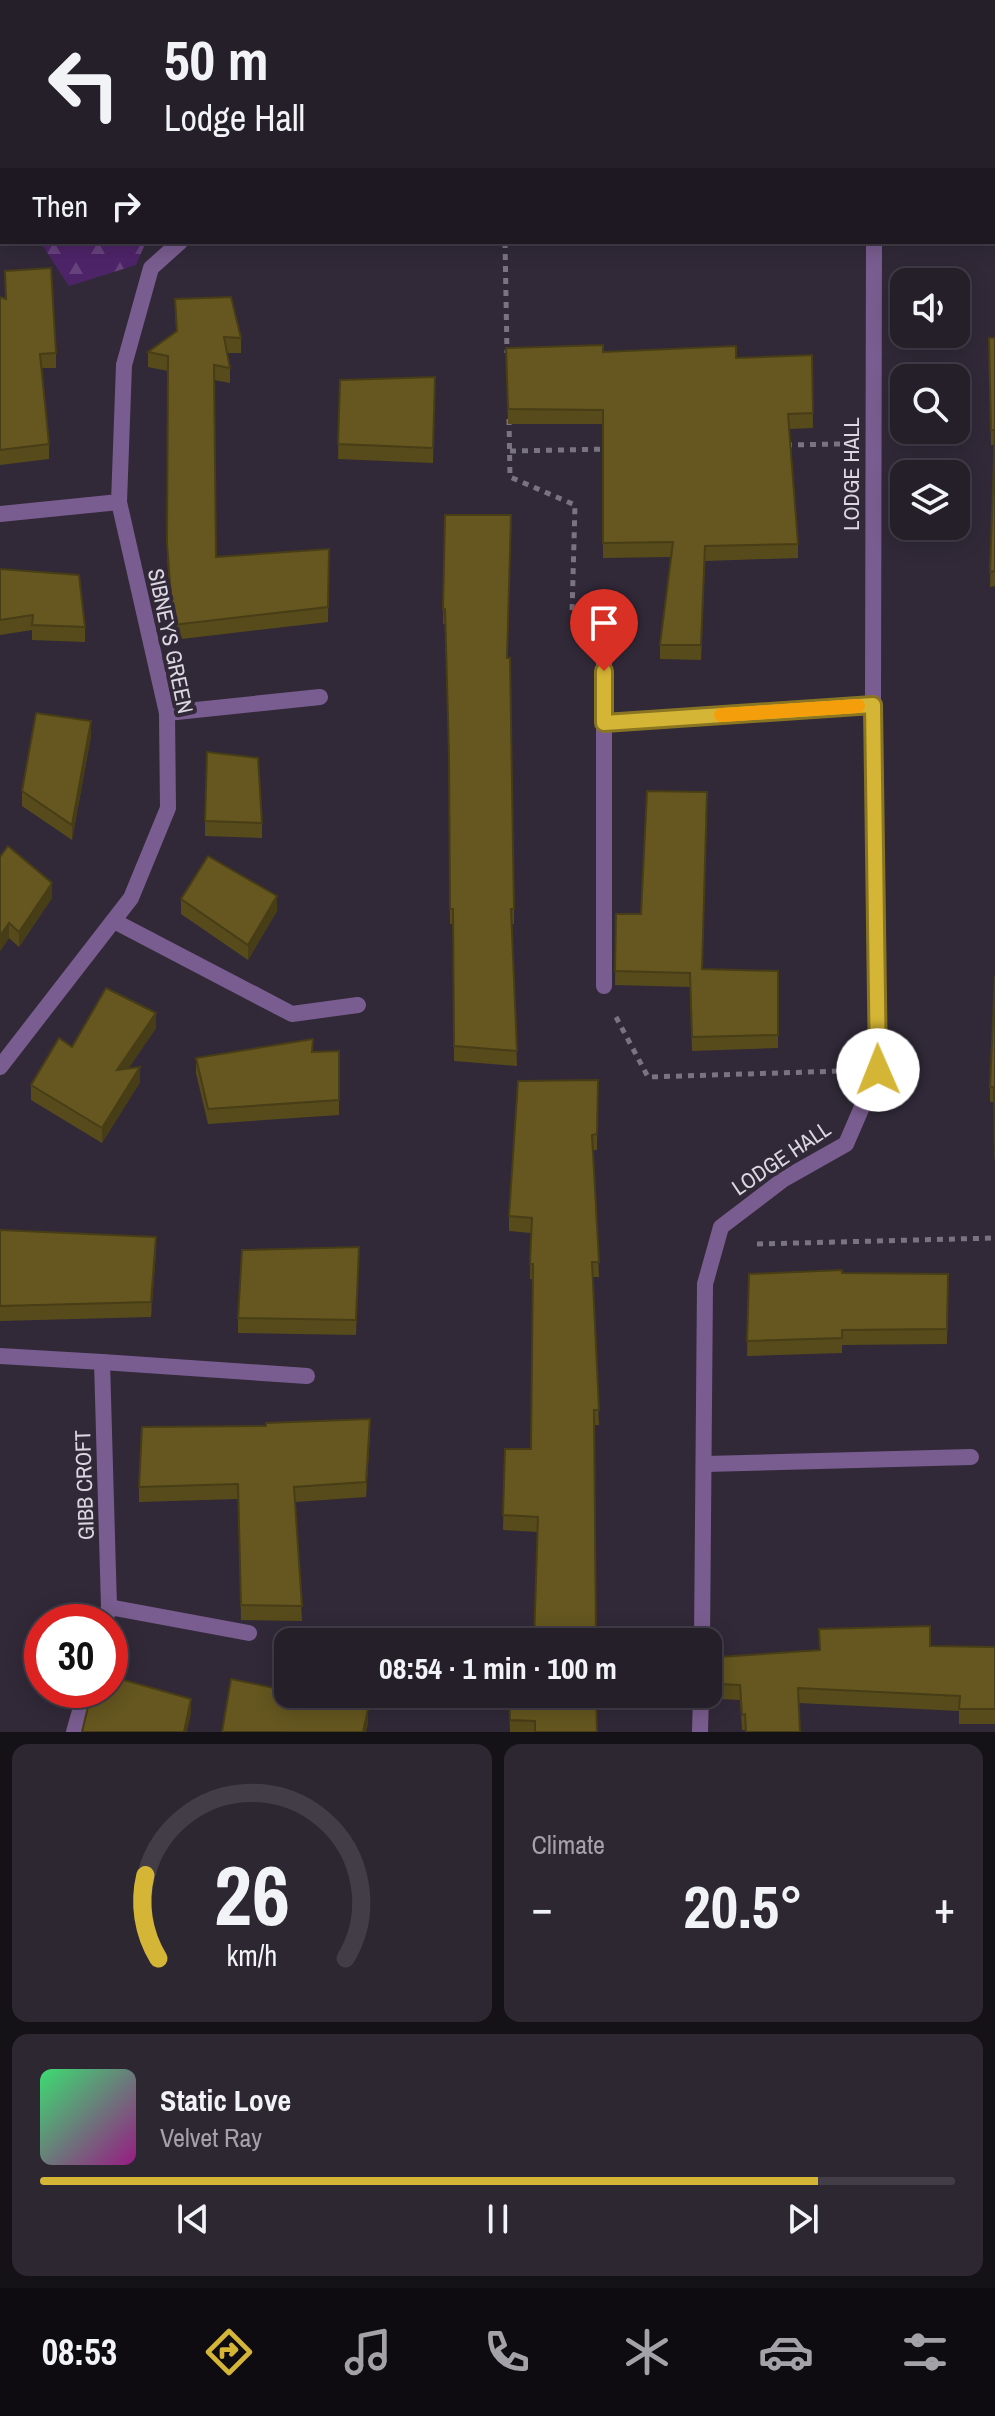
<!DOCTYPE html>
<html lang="en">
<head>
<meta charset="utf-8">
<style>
	:root { --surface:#251f2a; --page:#2d2732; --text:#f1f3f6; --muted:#a3a2a8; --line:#423d47; --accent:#d5b535 }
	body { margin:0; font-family:"Archivo Narrow",sans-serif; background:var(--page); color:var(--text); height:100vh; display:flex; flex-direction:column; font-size:30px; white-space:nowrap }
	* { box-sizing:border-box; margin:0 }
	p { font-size:26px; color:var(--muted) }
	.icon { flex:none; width:44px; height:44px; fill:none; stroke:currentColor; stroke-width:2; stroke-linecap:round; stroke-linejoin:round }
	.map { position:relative; height:1732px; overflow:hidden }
	.details { display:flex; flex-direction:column; gap:12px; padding:12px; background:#141117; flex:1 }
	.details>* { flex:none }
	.hud { position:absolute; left:0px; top:0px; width:996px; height:244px; box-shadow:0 4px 20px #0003,0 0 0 2px var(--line); background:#251f2a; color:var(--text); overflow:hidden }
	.buttons { position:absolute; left:890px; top:268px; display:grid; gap:16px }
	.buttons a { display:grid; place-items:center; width:80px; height:80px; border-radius:16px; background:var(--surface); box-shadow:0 4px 20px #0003,0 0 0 2px var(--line); font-size:40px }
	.speed { position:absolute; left:24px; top:1604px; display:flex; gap:16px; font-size:40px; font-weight:700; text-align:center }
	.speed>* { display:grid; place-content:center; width:104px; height:104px; border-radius:50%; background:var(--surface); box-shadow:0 4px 20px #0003,0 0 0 2px var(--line); line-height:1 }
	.speed .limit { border:12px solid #d22; background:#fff; color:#111 }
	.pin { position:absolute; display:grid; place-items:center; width:68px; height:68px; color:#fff; margin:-82px -34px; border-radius:50% 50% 50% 0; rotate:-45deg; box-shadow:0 0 8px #0007 }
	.pin .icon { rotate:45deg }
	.me { position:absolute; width:88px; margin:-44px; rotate:359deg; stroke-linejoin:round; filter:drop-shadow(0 0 6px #0008) }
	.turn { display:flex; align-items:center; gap:28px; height:168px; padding:0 32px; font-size:36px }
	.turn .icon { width:104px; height:104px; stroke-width:2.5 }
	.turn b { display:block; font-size:56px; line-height:68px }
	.then { display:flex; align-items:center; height:76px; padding:0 32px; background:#0003; gap:16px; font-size:30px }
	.big { font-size:60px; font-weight:700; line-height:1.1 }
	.details .tile { flex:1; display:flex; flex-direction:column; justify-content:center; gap:12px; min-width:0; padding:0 28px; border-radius:16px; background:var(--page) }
	.details .dial { align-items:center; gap:0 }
	.dial svg { height:208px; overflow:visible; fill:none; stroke:var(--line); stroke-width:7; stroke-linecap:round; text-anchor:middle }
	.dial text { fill:var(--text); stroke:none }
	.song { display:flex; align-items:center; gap:24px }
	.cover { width:96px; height:96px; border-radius:12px; background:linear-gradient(135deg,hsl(140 70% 55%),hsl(310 70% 35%)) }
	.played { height:8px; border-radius:4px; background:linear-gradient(90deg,var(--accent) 85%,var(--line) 85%) }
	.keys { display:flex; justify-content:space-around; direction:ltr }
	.heat { display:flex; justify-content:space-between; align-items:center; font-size:44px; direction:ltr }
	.details .tiles { flex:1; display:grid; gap:12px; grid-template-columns:1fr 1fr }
	.tile:last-child { grid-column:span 2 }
	.trip { position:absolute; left:274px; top:1628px; width:448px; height:80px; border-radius:16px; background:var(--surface); box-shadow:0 4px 20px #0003,0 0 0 2px var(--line); font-weight:700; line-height:80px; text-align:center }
	.menu { display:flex; height:128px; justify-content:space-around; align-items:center; background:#0f0c11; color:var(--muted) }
	.menu .icon { width:56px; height:56px }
	.menu .on { color:var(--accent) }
	.menu b { font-size:36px; color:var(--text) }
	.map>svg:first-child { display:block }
</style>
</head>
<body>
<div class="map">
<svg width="995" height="1732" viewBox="0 0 995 1732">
	<defs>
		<pattern id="grass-tufts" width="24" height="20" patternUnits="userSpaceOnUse" patternTransform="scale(2)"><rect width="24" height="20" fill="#4e2469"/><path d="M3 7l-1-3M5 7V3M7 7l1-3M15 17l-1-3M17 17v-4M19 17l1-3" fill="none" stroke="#67437e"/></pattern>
		<pattern id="forest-firs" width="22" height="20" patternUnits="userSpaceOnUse" patternTransform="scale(2)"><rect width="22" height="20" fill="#4e2469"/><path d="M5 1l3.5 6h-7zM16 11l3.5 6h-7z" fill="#67437e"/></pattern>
	</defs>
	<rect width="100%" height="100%" fill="#312938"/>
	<polygon fill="url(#grass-tufts)" points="0,0 434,0 434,2 2,2 2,104"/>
	<g fill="url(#forest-firs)">
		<polygon points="71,0 458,0 458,2 70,2"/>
		<polygon points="40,242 146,242 136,265 69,286"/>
	</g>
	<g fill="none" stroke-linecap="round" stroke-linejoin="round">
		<g stroke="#7a7380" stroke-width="5" stroke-dasharray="6 6" stroke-linecap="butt">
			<polyline points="332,0 332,2"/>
			<polyline points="0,69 2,71"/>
			<polyline points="505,242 507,353"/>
			<polyline points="509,419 510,477 575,505 572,614 581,623"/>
			<polyline points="786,445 840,444"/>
			<polyline points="510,451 608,449"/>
			<polyline points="616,1017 648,1077 841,1071"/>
			<polyline points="757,1244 995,1238"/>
		</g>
		<polyline stroke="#7a5d90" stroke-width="16" points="167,713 320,697"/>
		<g stroke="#7a5d90" stroke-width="16">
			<polyline points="994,131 995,131"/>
			<polyline points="0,514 119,502"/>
			<polyline points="604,644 604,986"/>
			<polyline points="604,723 873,705"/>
			<polyline points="114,921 292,1014 358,1005"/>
			<polyline points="0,1067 131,898 168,808 167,713 119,502 124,365 151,268 180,242"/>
			<polyline points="0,1356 102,1362 109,1607 105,1622"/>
			<polyline points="102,1362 307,1376"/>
			<polyline points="705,1464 971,1457"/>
			<polyline points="109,1607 249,1633"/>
			<polyline points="702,1642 705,1284 721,1227 784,1179 846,1144 878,1070 873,705 874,242"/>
			<polyline points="74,1732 86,1690"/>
			<polyline points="700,1732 701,1694"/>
		</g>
	</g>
	<g fill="#574b1b">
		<polygon points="0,297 56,353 56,368 42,368 49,444 49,459 0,465"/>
		<polygon points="175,299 241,338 241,353 227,353 230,368 230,383 214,380 216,557 329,549 328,622 173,640 167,558 168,371 148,367 148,352 176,332"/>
		<polygon points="989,338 995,338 995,586 990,587 994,445 991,445"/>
		<polygon points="506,348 736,358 812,355 813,428 789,429 798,544 798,558 705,561 701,660 660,659 660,645 671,557 603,558 603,424 508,424"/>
		<polygon points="435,377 433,463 338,459 340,380"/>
		<polygon points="445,515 507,658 514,909 514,924 512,924 517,1066 454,1061 453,924 450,924 449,770 445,624 443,624"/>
		<polygon points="0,569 85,627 85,642 32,640 32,630 0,635"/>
		<polygon points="91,736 72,840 22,806 22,791"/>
		<polygon points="205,821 262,823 262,838 205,836"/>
		<polygon points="0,857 52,898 19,947 9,938 0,951"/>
		<polygon points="181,899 277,911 248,960 181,914"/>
		<polygon points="616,914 703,969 778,971 778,1048 692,1051 690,987 615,985"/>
		<polygon points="995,976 994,1102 990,1102 990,1087"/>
		<polygon points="156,1028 128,1069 140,1082 102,1143 31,1100 31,1085 72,1047"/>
		<polygon points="339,1051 339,1115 208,1124 196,1073 196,1058"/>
		<polygon points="598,1080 597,1150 593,1150 599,1277 592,1277 599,1425 594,1425 538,1532 503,1530 505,1449 531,1449 533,1279 530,1279 531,1233 509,1231 509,1216"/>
		<polygon points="0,1230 156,1252 151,1317 0,1321"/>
		<polygon points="359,1247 356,1335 238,1333 238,1318"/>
		<polygon points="749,1274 948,1274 947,1344 842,1345 842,1353 747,1356"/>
		<polygon points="370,1434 366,1497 295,1502 302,1621 241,1620 238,1499 139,1502 139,1487"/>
		<polygon points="930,1646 995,1647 995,1724 959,1724 959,1711 799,1703 745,1730 742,1730 740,1700 719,1699 719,1657"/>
		<polygon points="509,1694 597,1732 510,1732"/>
	</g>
	<g fill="#473d16">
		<polygon points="91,721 91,736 72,840 72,825"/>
		<polygon points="52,883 52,898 19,947 19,932"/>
		<polygon points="277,896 277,911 248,960 248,945"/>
		<polygon points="9,923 9,938 0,951 0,936"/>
		<polygon points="156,1013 156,1028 117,1085 117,1070"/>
		<polygon points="140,1067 140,1082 102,1143 102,1128"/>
		<polygon points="156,1237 156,1252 151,1317 151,1302"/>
		<polygon points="370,1419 370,1434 366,1497 366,1482"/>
		<polygon points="191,1699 191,1714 187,1732 184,1732"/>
		<polygon points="368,1709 368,1724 366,1732 363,1732"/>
	</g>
	<g fill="#65571f" stroke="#473d16" stroke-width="2">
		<polygon points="504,0 578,0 579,2 505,2"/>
		<rect x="814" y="0" width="69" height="2"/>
		<polygon points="51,268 56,353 40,354 49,444 0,450 0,297 6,299 5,271"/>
		<polygon points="231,297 241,338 224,337 230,368 214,365 216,557 329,549 328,607 173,625 167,543 168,356 148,352 177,331 175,299"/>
		<polygon points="989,338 995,338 995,571 990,572 995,430 991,430"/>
		<polygon points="603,345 603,352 736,346 736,358 812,355 813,413 788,414 798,544 705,546 701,645 660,645 673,542 603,543 603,410 508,409 506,348"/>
		<polygon points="435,377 433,448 338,444 340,380"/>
		<polygon points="445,515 511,515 507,658 510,658 514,909 511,909 517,1051 454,1046 453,909 450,909 449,755 445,609 443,609"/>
		<polygon points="0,569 79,575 85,627 32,625 33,615 0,620"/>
		<polygon points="36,713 91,721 72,825 22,791"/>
		<polygon points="207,752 258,758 262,823 205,821"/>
		<polygon points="647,791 707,792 702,969 778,971 778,1035 692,1037 690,973 615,971 616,914 641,914"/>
		<polygon points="8,846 52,883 19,932 9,923 0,936 0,857"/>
		<polygon points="208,856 277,896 248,945 181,899"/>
		<polygon points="995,976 995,1159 994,1087 990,1087"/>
		<polygon points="106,988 156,1013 117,1070 140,1067 102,1128 31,1085 59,1038 72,1047"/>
		<polygon points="313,1039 312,1052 339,1051 339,1100 208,1109 196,1058"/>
		<polygon points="598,1080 597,1134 592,1135 599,1262 592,1262 599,1410 594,1410 596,1642 534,1642 538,1517 503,1515 505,1449 531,1449 533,1264 530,1264 532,1218 509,1216 518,1081"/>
		<polygon points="0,1230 156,1237 151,1302 0,1306"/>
		<polygon points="359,1247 356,1320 238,1318 242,1250"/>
		<polygon points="842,1270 842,1273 948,1274 947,1329 842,1330 842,1338 747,1341 749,1274"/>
		<polygon points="370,1419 366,1482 294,1487 302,1606 241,1605 238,1484 139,1487 142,1427 266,1426 266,1423"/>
		<polygon points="930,1626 930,1646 995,1647 995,1709 959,1709 960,1696 798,1688 800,1732 746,1732 745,1714 742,1715 740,1685 719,1684 719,1657 820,1650 819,1629"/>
		<polygon points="110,1676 191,1699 184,1732 82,1732 92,1690 110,1690"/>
		<polygon points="231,1679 288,1691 288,1694 301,1694 368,1709 363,1732 222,1732"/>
		<polygon points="509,1694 596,1694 597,1732 535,1732 535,1721 510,1720"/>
	</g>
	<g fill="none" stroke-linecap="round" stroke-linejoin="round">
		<g stroke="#8a7622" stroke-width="20">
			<polyline id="route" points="604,671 604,723 873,705 878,1070"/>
		</g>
		<use href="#route" stroke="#d5b535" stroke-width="14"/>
		<polyline stroke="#f59e0b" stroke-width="14" points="721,715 858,706"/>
	</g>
	<g text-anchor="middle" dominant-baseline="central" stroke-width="8" stroke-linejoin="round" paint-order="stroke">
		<g font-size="22" fill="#dbd6e0" stroke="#312938">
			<text transform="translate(851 474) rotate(-90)">LODGE HALL</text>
			<text transform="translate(171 641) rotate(78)">SIBNEYS GREEN</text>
			<text transform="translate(781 1158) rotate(-34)">LODGE HALL</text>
			<text transform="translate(84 1485) rotate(-92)">GIBB CROFT</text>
		</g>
	</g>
</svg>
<div class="buttons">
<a><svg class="icon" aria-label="sound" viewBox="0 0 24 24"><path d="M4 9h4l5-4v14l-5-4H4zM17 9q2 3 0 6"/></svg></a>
<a><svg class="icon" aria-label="search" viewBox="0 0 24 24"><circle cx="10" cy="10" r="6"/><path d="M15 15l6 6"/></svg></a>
<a><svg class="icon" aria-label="layers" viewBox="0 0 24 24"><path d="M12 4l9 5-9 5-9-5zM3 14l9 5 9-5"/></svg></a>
</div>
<div class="speed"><div class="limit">30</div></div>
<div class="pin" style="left:604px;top:671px;background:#d93025"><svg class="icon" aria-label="arrive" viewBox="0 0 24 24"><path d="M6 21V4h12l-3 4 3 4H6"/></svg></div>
<svg class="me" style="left:878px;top:1070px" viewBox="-20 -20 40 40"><circle r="19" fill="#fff"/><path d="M0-13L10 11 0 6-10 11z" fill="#d5b535"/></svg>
<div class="trip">08:54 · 1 min · 100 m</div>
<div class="hud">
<div class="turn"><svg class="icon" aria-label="left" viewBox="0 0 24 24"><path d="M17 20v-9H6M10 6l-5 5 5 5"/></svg><div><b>50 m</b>Lodge Hall</div></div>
<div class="then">Then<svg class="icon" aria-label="right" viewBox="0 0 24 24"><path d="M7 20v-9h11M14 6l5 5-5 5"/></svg></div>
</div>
</div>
<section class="details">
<div class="tiles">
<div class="tile dial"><svg viewBox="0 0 100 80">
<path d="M14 69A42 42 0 1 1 86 69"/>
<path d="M14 69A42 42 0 0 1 9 37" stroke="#d5b535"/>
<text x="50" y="56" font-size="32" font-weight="700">26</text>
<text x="50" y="72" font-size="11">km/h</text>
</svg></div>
<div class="tile"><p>Climate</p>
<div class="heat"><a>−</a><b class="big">20.5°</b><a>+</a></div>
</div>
<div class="tile">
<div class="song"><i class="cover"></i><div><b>Static Love</b><p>Velvet Ray</p></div></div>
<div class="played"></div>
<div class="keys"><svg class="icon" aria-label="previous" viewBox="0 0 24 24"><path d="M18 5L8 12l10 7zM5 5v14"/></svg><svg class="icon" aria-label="pause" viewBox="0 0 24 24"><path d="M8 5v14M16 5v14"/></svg><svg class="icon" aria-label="next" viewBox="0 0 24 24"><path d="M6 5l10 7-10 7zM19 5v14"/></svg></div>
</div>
</div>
</section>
<nav class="menu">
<b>08:53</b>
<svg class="icon on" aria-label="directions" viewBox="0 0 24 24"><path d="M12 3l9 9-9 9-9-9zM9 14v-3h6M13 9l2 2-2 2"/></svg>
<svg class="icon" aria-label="music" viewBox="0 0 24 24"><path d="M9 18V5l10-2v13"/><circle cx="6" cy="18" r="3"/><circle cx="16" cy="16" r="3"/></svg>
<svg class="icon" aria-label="phone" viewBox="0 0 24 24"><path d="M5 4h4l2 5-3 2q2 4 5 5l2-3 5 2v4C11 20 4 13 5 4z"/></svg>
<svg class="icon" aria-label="climate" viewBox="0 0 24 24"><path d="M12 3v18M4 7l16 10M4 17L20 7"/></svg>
<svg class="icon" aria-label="car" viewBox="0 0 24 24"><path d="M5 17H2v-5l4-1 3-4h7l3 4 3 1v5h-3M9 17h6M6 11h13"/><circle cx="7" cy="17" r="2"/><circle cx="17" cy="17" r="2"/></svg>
<svg class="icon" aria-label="filters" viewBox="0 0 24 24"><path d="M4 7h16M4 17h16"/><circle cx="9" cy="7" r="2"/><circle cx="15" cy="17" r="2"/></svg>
</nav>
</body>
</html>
